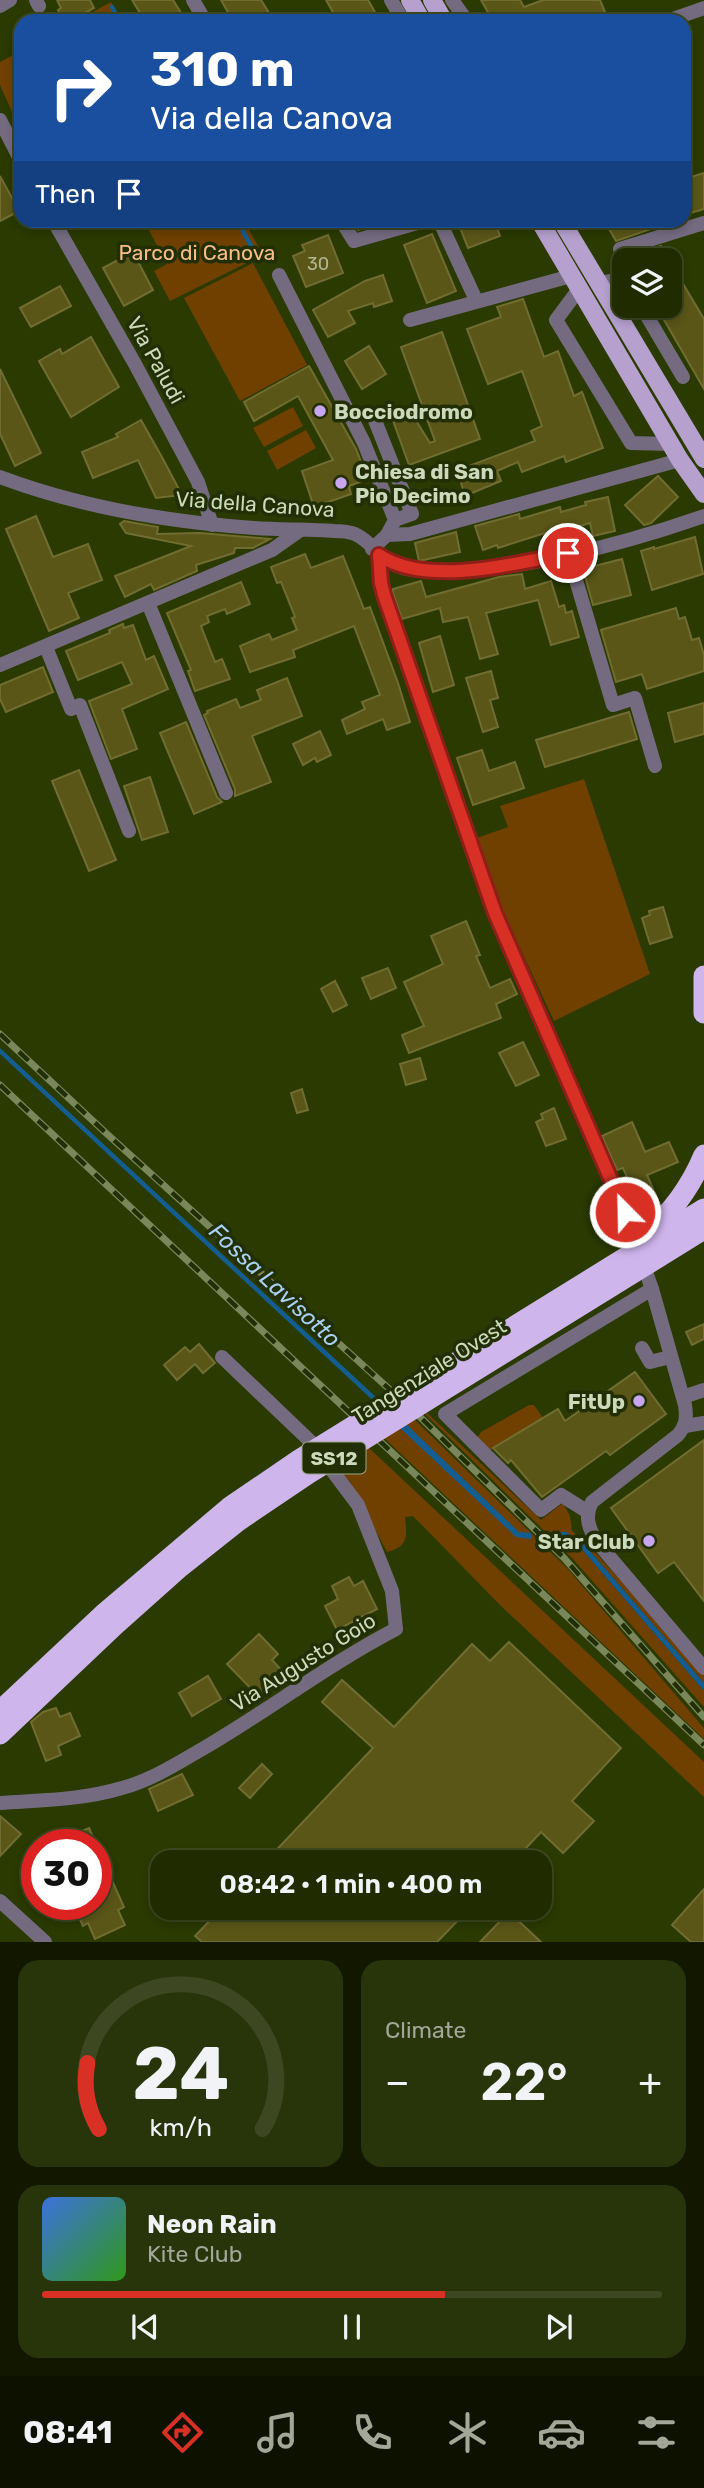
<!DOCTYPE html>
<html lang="en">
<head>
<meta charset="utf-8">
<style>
	:root { --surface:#202c00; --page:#28340a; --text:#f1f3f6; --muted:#a2a799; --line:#3d4822; --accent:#d93025 }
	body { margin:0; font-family:Rubik,sans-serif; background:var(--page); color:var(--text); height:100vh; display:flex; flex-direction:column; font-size:26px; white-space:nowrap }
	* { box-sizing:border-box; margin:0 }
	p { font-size:23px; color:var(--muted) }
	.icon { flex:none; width:38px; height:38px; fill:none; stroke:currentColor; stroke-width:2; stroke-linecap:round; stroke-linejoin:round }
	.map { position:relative; height:1942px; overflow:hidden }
	.sheet { display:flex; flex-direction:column; gap:18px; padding:18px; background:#121800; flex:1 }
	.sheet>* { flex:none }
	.banner { position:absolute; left:14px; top:14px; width:677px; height:214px; border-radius:21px; box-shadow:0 4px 10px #0003,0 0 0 2px var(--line); background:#1a4fa0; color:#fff; overflow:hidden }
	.tools { position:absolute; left:612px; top:248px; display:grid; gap:14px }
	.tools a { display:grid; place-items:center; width:70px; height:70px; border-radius:14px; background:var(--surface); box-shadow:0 4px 10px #0003,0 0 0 2px var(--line); font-size:35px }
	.speed { position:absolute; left:21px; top:1829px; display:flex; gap:14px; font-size:35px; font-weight:700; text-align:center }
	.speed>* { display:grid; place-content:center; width:91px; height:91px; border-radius:50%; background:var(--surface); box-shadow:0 4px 10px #0003,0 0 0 2px var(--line); line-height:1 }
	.speed .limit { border:10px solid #d22; background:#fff; color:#111 }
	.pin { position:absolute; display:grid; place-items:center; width:60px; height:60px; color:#fff; margin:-30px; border:4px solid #fff; border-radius:50%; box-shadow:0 2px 7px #0007 }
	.me { position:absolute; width:77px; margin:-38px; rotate:337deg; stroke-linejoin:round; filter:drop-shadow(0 0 5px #0008) }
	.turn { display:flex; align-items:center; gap:24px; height:147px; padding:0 21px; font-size:32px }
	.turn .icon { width:91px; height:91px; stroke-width:2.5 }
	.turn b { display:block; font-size:49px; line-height:60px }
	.then { display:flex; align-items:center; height:66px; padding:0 21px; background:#0003; gap:14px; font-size:26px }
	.big { font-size:52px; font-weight:600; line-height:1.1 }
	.sheet .tile { flex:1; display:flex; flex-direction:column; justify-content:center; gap:10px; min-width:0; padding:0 24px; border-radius:21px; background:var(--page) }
	.sheet .dial { align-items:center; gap:0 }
	.dial svg { height:182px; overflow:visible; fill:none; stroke:var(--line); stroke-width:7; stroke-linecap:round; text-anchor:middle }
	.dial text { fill:var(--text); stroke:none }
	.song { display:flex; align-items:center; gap:21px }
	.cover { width:84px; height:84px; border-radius:10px; background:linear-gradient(135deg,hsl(220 70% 55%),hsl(110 70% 35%)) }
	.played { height:7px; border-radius:4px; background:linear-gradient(90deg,var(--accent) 65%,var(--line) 65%) }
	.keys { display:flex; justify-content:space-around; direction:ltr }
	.heat { display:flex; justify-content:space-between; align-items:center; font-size:38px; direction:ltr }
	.sheet .tiles { flex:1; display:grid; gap:18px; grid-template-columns:1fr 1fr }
	.tile:last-child { grid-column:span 2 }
	.trip { position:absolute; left:150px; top:1850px; width:402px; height:70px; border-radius:21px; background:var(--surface); box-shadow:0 4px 10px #0003,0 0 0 2px var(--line); font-weight:600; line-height:70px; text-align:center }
	.tab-bar { display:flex; height:112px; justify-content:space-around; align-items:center; background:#0d1200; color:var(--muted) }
	.tab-bar .icon { width:49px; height:49px }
	.tab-bar .selected { color:var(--accent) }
	.tab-bar b { font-size:32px; color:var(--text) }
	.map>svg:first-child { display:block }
</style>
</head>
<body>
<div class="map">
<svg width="704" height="1942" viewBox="0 0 704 1942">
	<rect width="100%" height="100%" fill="#2a3a00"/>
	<g fill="#6f4000">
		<polygon points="111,2 122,21 76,21"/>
		<polygon points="21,51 21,132 0,85 0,62"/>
		<polygon points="144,221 244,221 263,255 170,301 154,271 167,264"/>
		<polygon points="253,263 307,365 240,401 184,298"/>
		<polygon points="293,407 303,426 264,447 253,428"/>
		<polygon points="306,430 316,448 277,470 267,451"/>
		<polygon points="584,779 650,974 554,1021 502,909 477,838 508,827 500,806"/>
		<polygon points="529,1405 534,1405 543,1418 489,1451 477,1438 481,1432"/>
		<polygon points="425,1411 541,1520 563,1503 570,1516 572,1531 584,1540 704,1673 704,1683 583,1543 566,1540 579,1546 704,1691 704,1707 572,1558 423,1412"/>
		<polygon points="413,1418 567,1568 704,1728 704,1739 383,1437"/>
		<path d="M367,1446l337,316v35l-203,-191 -88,-90 -8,1c2,18 4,30 -18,35l-37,-70 -15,-16z"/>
	</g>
	<g fill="#145d91">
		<polygon points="405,1423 519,1532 531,1533 531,1539 516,1537 399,1427"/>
		<polygon points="553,1532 566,1532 583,1543 704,1683 704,1691 579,1546 566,1540 553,1539"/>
	</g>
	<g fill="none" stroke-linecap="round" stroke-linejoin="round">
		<g stroke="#145d91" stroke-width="4.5">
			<polyline points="112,7 120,21"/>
			<polyline points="237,220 257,257"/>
			<polyline points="0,1051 379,1403"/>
		</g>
	</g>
	<g fill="#5a5618" stroke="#716d31" stroke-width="2">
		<polygon points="57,0 90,0 94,8 70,21 64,21 58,10 61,8"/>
		<polygon points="132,0 173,0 186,21 145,21"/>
		<polygon points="221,0 261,0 274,21 233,21"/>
		<polygon points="326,0 368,0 380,21 338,21"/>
		<polygon points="481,0 520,0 524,7 543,0 600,0 605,12 583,21 493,21"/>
		<polygon points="704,173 704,209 687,214 684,206 684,179"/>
		<polygon points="0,176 19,211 0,221"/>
		<polygon points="353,220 389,220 358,230"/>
		<polygon points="457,220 494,220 500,236 468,248"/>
		<polygon points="604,220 646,220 651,229 616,241"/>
		<polygon points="432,234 456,291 427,303 404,245"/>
		<polygon points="328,235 343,273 306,287 293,256 305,251 302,245"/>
		<polygon points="661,246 670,261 627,261 625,257"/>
		<polygon points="133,252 153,290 124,306 103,268"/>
		<polygon points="670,262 704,319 704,389 656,306 670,306"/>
		<polygon points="383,275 392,301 374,307 373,303 348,311 355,323 328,337 313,310 365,281"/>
		<polygon points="60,286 71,306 31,327 20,308"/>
		<polygon points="523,299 544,357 558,351 574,396 582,392 603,448 566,462 564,456 522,472 518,462 497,471 501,481 465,496 458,473 471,470 469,466 535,441 531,431 542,426 522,371 488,384 467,329 501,317 497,307"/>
		<polygon points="442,332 480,439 409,465 391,415 408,408 430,443 435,441 401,347"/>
		<polygon points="91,337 119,387 71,417 39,361 60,349 62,354"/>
		<polygon points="369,346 386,374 362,389 345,361"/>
		<polygon points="309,366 356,449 368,479 349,486 351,494 314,507 302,471 333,460 298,396 254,421 244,402"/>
		<polygon points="0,369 41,453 15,466 0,434"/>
		<polygon points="141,420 163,459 182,495 156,498 138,460 93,478 82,452 118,437 116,434"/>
		<polygon points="658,476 678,497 651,523 644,525 625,505"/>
		<polygon points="608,497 615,531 593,536 590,523 546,536 545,533 498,548 497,545 483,550 475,526 519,514 520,519 560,507 561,512 586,505 585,502"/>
		<polygon points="36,516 53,557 88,544 102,580 68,593 79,618 49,631 6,529"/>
		<polygon points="124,521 158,527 157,534 200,533 270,539 253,548 235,548 234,553 196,565 197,571 154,590 151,584 125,597 115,576 191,546 126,533 120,524"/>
		<polygon points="456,532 460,552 419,561 415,543"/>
		<polygon points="695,537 703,574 652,590 641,551 654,547 654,549"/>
		<polygon points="305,554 311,568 343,556 364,609 370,607 398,683 410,722 387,730 383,719 347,734 342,720 365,709 362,702 380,695 354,626 293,650 295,657 250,672 240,646 269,634 272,640 297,630 292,618 295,617 281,582 277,583 271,567"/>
		<polygon points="622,559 631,595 593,605 583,569"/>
		<polygon points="522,574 525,589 551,581 559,607 564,605 566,613 572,611 579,637 551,645 538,600 486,613 498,654 480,659 468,617 443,622 440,608 402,619 393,593 393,589 421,581 426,597 499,577"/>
		<polygon points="241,582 250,604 227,614 225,609 207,616 209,622 201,626 215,662 222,659 230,679 195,691 188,671 191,670 167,613"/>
		<polygon points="676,608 679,619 685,617 692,640 699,638 704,655 704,671 647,689 642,674 616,682 601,630"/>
		<polygon points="123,624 124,628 133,625 146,660 154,656 168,689 122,709 137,749 111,759 89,701 132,684 122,662 78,680 66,651 110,633 109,630"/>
		<polygon points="440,636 454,685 433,692 419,643"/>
		<polygon points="43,667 53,692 6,712 0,699 0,685"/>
		<polygon points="491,671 498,698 490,700 498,727 483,732 466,678"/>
		<polygon points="287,678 302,716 252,736 271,782 235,796 235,789 204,715 208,713 207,711 236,699 240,708 261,700 257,690"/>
		<polygon points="704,703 704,734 675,742 668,713"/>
		<polygon points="629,712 637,739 545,767 536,740"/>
		<polygon points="186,722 217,797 222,802 194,814 160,733"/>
		<polygon points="320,731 331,755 317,762 315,758 303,765 293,744"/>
		<polygon points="482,750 489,771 515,762 524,788 473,805 457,758"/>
		<polygon points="79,770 116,860 89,871 52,781"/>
		<polygon points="150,777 168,832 142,840 124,786"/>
		<polygon points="663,907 672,937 650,944 642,918 650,915 649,911"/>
		<polygon points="466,921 480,955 476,956 490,988 510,979 517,994 496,1004 501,1018 409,1053 402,1035 424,1026 404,982 443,964 431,936"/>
		<polygon points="388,968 396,988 371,999 362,978"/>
		<polygon points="335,981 347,1005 333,1012 321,989"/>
		<polygon points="523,1042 539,1075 516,1086 499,1053"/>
		<polygon points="420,1058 426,1079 406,1085 400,1064"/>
		<polygon points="302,1089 308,1110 297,1113 291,1093"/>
		<polygon points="554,1108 566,1139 546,1146 536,1122 543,1119 541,1114"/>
		<polygon points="632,1122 645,1152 669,1142 678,1162 647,1175 659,1203 654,1208 643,1213 623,1168 617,1170 602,1136"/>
		<polygon points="704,1324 704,1339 692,1345 686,1332"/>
		<polygon points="199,1344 215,1363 203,1373 195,1364 177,1380 164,1365 185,1347 190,1352"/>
		<polygon points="635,1372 666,1414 610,1455 606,1451 542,1497 511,1460 508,1463 493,1448 558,1409 565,1421"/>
		<polygon points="704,1440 704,1601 674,1562 658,1573 611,1508"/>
		<polygon points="349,1577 354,1586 363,1581 377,1609 337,1630 325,1606 338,1599 332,1586"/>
		<polygon points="259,1634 278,1654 272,1660 284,1673 259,1697 227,1664"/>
		<polygon points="509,1642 621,1748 572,1801 594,1821 563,1853 541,1832 513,1862 265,1862 373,1748 322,1702 342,1680 394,1727 472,1644 490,1661"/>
		<polygon points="208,1676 221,1699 192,1716 179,1693"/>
		<polygon points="56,1708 60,1717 70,1713 80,1736 58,1746 61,1755 46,1761 31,1722 43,1712"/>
		<polygon points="262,1764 272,1774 250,1798 239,1788"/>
		<polygon points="182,1774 193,1795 158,1811 149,1789"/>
		<polygon points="0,1816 21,1834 0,1856"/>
		<polygon points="89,1828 96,1844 50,1844"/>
		<polygon points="96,1845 124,1907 118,1910 125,1925 95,1939 88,1923 83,1926 73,1904 96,1904"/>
		<polygon points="704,1889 704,1942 691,1942 672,1925"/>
		<polygon points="222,1908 470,1908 437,1942 202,1942 195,1936"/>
		<polygon points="509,1912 541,1942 480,1942"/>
	</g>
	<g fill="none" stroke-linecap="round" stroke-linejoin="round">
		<g stroke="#746b81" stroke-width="14">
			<polyline points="36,0 39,6"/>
			<polyline points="193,0 205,21"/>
			<polyline points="391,0 403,21"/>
			<polyline points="452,0 467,21"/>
			<polyline points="0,6 10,0"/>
			<polyline points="667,21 704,8"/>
			<polyline points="0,120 21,161"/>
			<polyline points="53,220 135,364 198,482 212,525"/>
			<polyline points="341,220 354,241 428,220"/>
			<polyline points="439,220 476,300"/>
			<polyline points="620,249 704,223"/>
			<polyline points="279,275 364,443 395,520 387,535 372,549"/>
			<polyline points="598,283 625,279"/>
			<polyline points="579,289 556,320 631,443 672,444"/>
			<polyline points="641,306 683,377"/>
			<polyline points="410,320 571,276"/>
			<polyline points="374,418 412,514 395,520"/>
			<path d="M0,477c80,30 169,45 254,51 27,2 54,1 80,3 6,0 16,1 21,3 23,11 25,32 58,36 82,10 213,-27 291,-54"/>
			<polyline points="387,535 410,534 680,460"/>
			<polyline points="568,553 613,705 635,698 655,766"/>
			<path d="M379,555l5,40 111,318 130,299 27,77 33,116c2,13 1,20 -7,30l-86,67c-8,14 -3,27 5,40l107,126"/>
			<polyline points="148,603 226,793"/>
			<polyline points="46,647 71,709 80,705 129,831"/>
			<polyline points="0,665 272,550 299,531"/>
			<polyline points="642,1348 650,1362 670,1357"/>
			<polyline points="683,1397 704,1390"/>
			<polyline points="685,1426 704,1423"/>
			<polyline points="588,1512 561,1495 541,1510 445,1414 652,1289"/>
			<path d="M0,1803c41,-3 82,-3 122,-15 30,-8 56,-25 82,-40 65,-38 125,-84 192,-119l-4,-38 -34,-86 -48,-64 -88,-84"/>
			<polyline points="0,1901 45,1942"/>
		</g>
		<g stroke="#b5a0ce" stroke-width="18">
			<polyline points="410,0 422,21"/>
			<polyline points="432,0 444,21"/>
			<polyline points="539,220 680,460 704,494"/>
			<polyline points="561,220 704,459"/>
		</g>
		<polyline stroke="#ceb5ec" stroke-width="21" points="704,976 704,1013"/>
		<g stroke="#79875b" stroke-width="7">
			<g id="rail">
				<polyline points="0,1034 107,1134 418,1415 564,1558 704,1717"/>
				<polyline points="0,1085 704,1745"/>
			</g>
		</g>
		<use href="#rail" stroke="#222f05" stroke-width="4.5" stroke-dasharray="13" stroke-linecap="butt"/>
		<g stroke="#ceb5ec" stroke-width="21">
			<path d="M645,1235c26,-21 46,-49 59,-80"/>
			<polyline points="0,1711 106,1612 230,1507 299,1460 704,1209"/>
			<polyline points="0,1734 115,1625 180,1567 238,1521 309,1473 704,1229"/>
		</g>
	</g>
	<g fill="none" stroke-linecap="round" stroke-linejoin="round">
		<g stroke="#8d1f18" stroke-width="18">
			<path id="route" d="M568,553c-53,11 -142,34 -189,2l2,28 3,12 111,318 130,299"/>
		</g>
		<use href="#route" stroke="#d93025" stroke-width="12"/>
	</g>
	<g fill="#c8a6ef" stroke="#222f05" stroke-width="2.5">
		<circle cx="320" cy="411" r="7"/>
		<circle cx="341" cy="483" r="7"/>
		<circle cx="639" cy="1401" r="7"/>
		<circle cx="649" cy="1541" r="7"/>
	</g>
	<g text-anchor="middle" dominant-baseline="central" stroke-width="7" stroke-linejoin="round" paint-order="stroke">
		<g font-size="18" fill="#b0b893">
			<text x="318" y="264">30</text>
		</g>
		<rect fill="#222f05" stroke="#9aa685" stroke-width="2" x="302.5" y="1442.5" width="63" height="31" rx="5"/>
		<g font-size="19" font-weight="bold" fill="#cdd9bc">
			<text x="334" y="1458">SS12</text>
		</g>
		<g font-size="21" fill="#f7be85" stroke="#222f05">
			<text x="197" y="252">Parco di Canova</text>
		</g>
		<g font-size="21" fill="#cdd9bc" stroke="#222f05">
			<text transform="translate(156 360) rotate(61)">Via Paludi</text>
			<text transform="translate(255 504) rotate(4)">Via della Canova</text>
			<text transform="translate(429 1371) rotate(-32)">Tangenziale Ovest</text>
			<text transform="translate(303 1662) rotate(-32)">Via Augusto Goio</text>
		</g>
		<g font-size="21" font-weight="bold" fill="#cdd9bc" stroke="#222f05" text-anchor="start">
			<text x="334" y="411">Bocciodromo</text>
			<text x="355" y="471">Chiesa di San<tspan x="355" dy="24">Pio Decimo</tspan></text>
			<text x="625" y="1401" text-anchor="end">FitUp</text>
			<text x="635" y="1541" text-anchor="end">Star Club</text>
		</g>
		<g font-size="23" font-style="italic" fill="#a8d0f3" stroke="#222f05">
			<text transform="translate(275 1285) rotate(43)">Fossa Lavisotto</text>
		</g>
	</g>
</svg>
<div class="tools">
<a><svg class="icon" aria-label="layers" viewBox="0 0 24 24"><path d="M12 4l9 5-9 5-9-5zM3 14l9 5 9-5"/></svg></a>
</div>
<div class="speed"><div class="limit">30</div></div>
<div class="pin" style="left:568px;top:553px;background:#d93025"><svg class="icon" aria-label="arrive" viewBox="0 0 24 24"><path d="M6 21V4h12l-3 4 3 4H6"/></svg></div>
<svg class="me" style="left:625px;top:1212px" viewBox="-20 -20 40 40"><circle r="17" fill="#d93025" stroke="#fff" stroke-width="3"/><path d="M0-11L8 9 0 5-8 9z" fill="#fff"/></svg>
<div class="trip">08:42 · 1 min · 400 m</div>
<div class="banner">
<div class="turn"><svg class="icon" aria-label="right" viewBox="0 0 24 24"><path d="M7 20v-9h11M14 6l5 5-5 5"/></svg><div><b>310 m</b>Via della Canova</div></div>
<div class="then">Then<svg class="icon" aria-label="arrive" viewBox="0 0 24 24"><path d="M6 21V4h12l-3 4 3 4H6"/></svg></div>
</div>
</div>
<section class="sheet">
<div class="tiles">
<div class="tile dial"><svg viewBox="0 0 100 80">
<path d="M14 69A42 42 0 1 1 86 69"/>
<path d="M14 69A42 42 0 0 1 9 40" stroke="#d93025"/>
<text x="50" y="56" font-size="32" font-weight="700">24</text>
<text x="50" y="72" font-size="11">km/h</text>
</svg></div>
<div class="tile"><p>Climate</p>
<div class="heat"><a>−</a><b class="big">22°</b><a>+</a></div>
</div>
<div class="tile">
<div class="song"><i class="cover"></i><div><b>Neon Rain</b><p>Kite Club</p></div></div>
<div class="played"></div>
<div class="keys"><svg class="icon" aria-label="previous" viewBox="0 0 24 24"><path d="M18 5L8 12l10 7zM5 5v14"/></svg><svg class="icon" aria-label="pause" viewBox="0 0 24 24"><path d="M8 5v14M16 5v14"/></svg><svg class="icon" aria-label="next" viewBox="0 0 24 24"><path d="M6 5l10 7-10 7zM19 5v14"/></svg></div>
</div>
</div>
</section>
<nav class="tab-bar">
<b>08:41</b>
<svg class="icon selected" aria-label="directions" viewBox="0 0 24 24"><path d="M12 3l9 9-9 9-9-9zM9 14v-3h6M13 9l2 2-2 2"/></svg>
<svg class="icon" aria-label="music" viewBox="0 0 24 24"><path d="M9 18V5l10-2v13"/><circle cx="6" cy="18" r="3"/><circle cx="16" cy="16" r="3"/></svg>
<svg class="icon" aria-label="phone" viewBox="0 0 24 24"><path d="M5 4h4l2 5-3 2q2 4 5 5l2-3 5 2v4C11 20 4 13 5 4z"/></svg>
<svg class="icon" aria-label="climate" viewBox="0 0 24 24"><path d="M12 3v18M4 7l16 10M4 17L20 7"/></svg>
<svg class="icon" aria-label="car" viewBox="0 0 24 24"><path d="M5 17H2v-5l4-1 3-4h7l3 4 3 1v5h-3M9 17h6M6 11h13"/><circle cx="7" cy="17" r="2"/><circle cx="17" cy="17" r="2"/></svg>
<svg class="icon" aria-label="filters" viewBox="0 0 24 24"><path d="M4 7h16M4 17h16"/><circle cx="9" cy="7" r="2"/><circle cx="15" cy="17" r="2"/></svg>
</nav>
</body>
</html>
